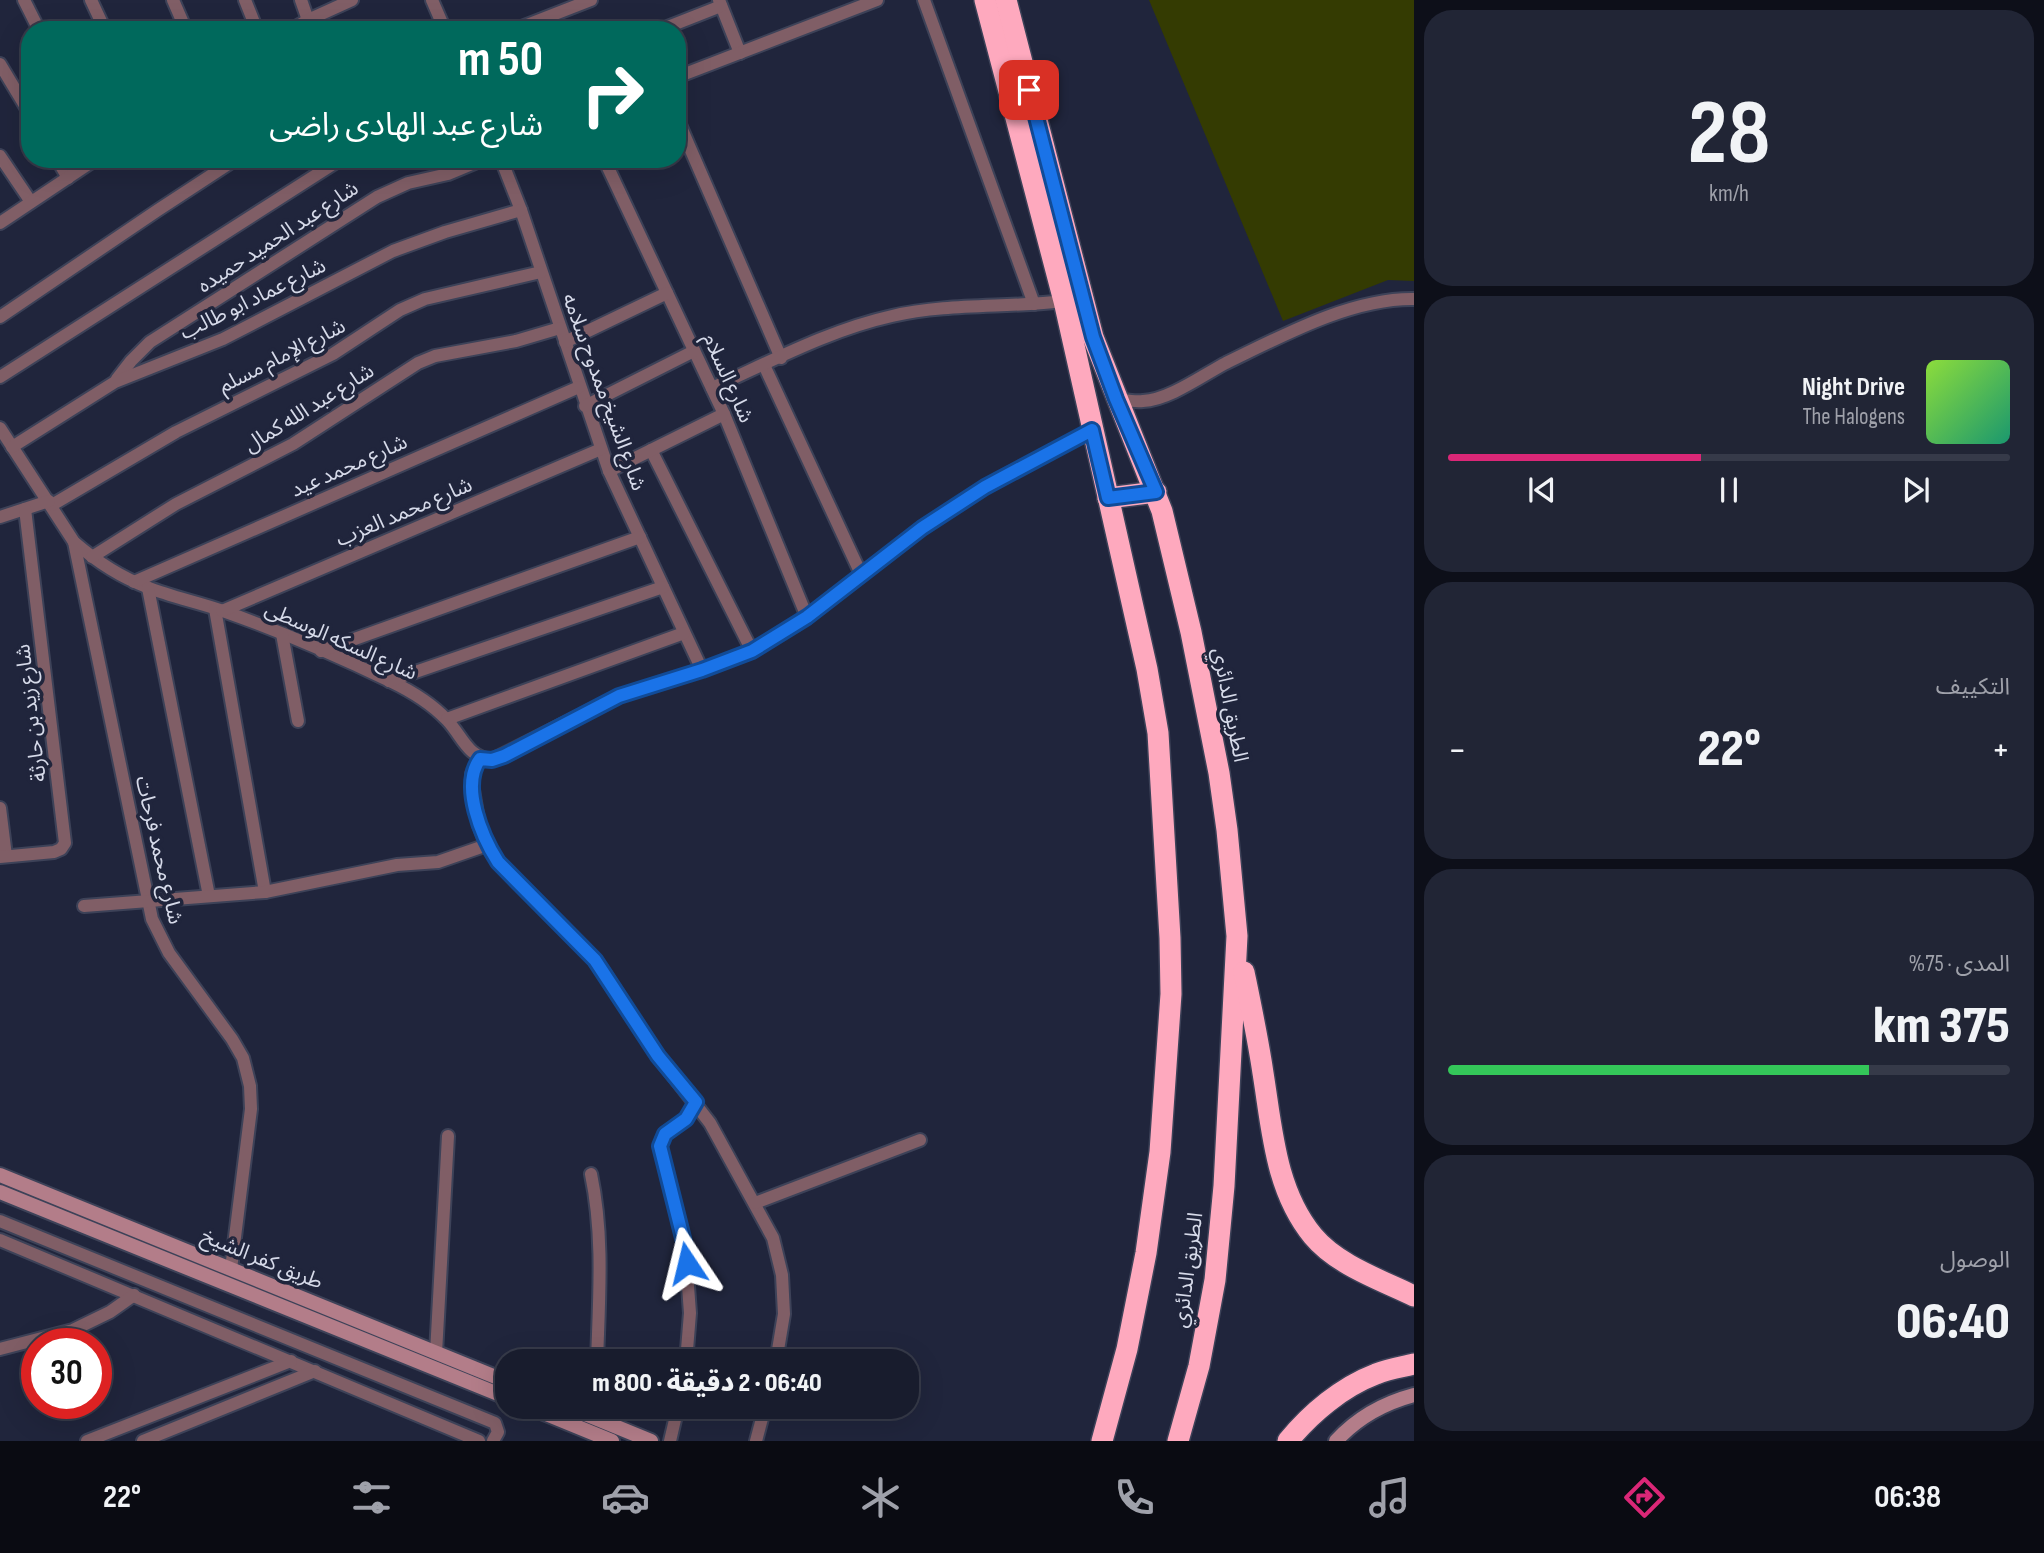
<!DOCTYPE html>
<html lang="ar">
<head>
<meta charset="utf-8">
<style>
	:root { --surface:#181c2d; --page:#212535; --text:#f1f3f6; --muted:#9fa1aa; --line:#363a49; --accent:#db2777 }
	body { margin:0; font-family:"Sofia Sans Condensed","Noto Sans Arabic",sans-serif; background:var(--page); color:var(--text); direction:rtl; height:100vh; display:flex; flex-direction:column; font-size:26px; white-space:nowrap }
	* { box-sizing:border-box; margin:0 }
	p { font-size:23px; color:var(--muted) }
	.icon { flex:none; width:38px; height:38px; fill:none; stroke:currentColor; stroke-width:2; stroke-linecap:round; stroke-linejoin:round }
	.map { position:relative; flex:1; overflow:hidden; direction:ltr }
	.drawer { display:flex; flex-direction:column; gap:10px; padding:10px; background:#0d0f19; width:630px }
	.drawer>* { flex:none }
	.hud { position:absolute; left:21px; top:21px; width:665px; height:147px; border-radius:28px; box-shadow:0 7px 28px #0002,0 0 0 2px var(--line); direction:rtl; background:#00695c; color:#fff; overflow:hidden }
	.speed { position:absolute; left:21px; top:1328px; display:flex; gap:14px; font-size:35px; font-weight:700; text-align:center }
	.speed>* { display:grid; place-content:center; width:91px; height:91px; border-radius:50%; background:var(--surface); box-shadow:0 7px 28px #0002,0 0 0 2px var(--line); line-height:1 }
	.speed .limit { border:10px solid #d22; background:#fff; color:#111 }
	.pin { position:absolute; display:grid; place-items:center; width:60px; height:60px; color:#fff; margin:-30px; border-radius:14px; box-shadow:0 4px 10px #0006 }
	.me { position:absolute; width:77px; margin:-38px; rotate:350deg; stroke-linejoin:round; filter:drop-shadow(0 0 5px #0008) }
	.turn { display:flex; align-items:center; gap:24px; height:147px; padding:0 28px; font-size:32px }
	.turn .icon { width:91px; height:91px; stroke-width:2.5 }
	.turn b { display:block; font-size:49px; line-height:60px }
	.big { font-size:52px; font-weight:800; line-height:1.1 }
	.drawer .tile { flex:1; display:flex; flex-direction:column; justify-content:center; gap:10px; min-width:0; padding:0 24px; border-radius:28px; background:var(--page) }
	.drawer .dial { align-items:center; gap:0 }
	.dial b { font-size:91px; line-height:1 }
	.song { display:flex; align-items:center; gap:21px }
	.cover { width:84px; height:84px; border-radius:10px; background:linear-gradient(135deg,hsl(90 70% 55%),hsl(160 70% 35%)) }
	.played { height:7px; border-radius:4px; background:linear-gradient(90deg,var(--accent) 45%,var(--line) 45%) }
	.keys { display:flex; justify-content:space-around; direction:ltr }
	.heat { display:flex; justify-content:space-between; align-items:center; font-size:38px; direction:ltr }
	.charge { height:10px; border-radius:5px; background:linear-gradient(90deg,#34c759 75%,var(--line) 0) }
	.trip { position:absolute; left:495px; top:1349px; width:424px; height:70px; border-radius:28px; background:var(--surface); box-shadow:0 7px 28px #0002,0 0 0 2px var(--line); font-weight:800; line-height:70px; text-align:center; direction:rtl }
	.dock { display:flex; height:112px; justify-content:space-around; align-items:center; background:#0a0b12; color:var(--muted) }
	.dock .icon { width:49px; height:49px }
	.dock .on { color:var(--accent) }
	.dock b { font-size:32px; color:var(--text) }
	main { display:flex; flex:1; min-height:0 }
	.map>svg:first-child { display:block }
</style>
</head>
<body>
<main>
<section class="drawer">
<div class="tile dial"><b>28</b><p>km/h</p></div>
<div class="tile">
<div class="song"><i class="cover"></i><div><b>Night Drive</b><p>The Halogens</p></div></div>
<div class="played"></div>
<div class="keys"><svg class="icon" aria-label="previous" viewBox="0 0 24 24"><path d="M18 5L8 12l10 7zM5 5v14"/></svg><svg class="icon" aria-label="pause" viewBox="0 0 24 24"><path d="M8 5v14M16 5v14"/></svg><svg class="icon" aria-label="next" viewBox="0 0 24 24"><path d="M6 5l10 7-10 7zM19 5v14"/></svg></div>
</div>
<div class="tile"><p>التكييف</p>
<div class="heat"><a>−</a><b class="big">22°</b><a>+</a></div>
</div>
<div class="tile"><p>المدى · 75%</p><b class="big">375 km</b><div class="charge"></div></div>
<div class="tile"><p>الوصول</p><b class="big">06:40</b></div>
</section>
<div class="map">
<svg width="1414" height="1441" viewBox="0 0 1414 1441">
	<rect width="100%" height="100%" fill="#20253c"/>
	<polygon fill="#343b02" points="1149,0 1414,0 1414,281 1388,280 1283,321"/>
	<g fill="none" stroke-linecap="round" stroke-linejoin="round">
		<g stroke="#3d4258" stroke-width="16">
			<g id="street">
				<polyline points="24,0 39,30"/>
				<polyline points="91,0 105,30"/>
				<polyline points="173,0 186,30"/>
				<polyline points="245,0 257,30"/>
				<polyline points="301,0 308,20"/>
				<polyline points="432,0 445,30"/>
				<polyline points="719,0 740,53"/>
				<polyline points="924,0 1034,304"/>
				<polyline points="291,30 308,20 352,0"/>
				<polyline points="514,30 591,0"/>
				<polyline points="660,30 721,6"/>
				<polyline points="0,64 30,114"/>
				<polyline points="677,77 877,0"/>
				<polyline points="677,118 781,358"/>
				<polyline points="0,156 31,202"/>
				<polyline points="57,159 68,178"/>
				<polyline points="501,159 521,210 609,471 702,670"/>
				<polyline points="604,159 724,414 807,617"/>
				<polyline points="0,223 96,159"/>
				<polyline points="0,317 158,210 236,159"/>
				<polyline points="565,342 667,293"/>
				<polyline points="764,365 861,574"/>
				<polyline points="0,377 341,159"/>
				<polyline points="117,379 131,361 150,342 377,197 408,183 448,174 484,159"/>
				<path d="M712,388c58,-26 117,-58 180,-72 56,-13 115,-8 172,-15"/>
				<path d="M1116,399c9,1 18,3 27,2 26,-1 60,-26 83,-38 56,-27 125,-65 188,-64"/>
				<polyline points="585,406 694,351"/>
				<path d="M0,428l74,114c22,19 46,35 73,45 24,10 51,15 76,24 57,20 113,44 167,70 21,10 41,22 57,39 16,17 20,37 45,40l127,-64 83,-26 50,-19 55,-34 115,-89 63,-41 107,-57"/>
				<polyline points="12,447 115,382 223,339 393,251 445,232 521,210"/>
				<polyline points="651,450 752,651"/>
				<polyline points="609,471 724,414"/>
				<polyline points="52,505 176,432 333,354 400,310 425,299 541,272"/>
				<polyline points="0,517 49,501"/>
				<polyline points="74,542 152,919 169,953 232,1039 243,1058 250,1086 251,1109 231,1269"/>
				<polyline points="92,557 176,504 293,444 418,363 435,356 516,341 560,328"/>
				<polyline points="134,582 579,387"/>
				<polyline points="148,588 209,896"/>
				<polyline points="215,609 265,892"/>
				<polyline points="222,611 601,449"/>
				<polyline points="282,634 298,721"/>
				<polyline points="321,651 640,537"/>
				<polyline points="389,681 663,587"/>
				<polyline points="447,719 684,633"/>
				<polyline points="480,759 472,774 472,784 479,825 487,845 498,862 586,950 603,971 658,1056 710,1123 773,1238 782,1275 784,1314 776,1362"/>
				<polyline points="0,808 6,856"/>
				<polyline points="0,857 54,852 61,849 65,843 25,509"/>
				<polyline points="84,906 265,892 397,865 438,862 487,845"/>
				<path d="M591,1174c13,62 8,124 6,188"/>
				<polyline points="755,1203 920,1140"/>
				<polyline points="0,1221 495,1423 498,1432 493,1441"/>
				<polyline points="0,1240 479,1441"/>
				<polyline points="0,1349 73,1330 110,1312 134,1295"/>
				<polyline points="436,1353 448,1136"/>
				<polyline points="686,1362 690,1313 685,1246 660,1146 665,1134 686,1119 696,1103"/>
				<polyline points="87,1441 291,1361"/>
				<polyline points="143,1441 315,1371"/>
				<polyline points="670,1441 678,1407"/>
				<polyline points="756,1441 765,1407"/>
			</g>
		</g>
		<g stroke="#3d4258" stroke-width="18">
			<g id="secondary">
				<polyline points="0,1175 508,1382"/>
				<polyline points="0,1192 508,1398"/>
				<polyline points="529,1407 612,1441"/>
				<polyline points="568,1407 651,1441"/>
				<path d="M1336,1441c21,-23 48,-38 78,-46"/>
			</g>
		</g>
		<g stroke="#3d4258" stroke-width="24">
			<g id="highway">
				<polyline points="985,0 1064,301 1147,669 1158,733 1170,938 1171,994 1160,1152 1146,1253 1127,1349 1102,1441"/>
				<polyline points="1006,0 1093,337 1162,511 1191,632 1219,773 1227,830 1237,936 1224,1186 1215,1280 1199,1366 1178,1441"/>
				<polyline points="1108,498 1156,492"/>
				<path d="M1244,972c7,34 14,67 19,101 9,55 12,117 50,163 24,29 68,44 101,60"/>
				<path d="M1288,1441c23,-28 54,-54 88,-67 12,-5 26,-7 38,-10"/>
			</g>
		</g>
		<use href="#street" stroke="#805e66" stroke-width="12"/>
		<use href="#secondary" stroke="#b37d89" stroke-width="14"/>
		<use href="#highway" stroke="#fea9be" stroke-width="21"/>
	</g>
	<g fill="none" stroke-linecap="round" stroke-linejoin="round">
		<g stroke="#114b97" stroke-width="18">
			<path id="route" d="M687,1263l-2,-17 -25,-100 5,-12 21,-15 10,-17 -38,-46 -63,-96 -97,-98c-16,-25 -38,-76 -18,-103l12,1 12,-4 115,-60 83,-26 50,-19 55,-34 115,-89 63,-41 107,-57 16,68 48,-6 -40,-93 -23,-62 -64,-247"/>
		</g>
		<use href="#route" stroke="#1a73e8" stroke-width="12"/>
	</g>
	<g text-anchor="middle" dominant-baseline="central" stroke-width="7" stroke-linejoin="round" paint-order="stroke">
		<g font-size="21" fill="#d6dae9" stroke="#20253c">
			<text transform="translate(278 237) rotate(-33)">شارع عبد الحميد حميده</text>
			<text transform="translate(253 299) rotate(-26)">شارع عماد ابو طالب</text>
			<text transform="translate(282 356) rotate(-27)">شارع الإمام مسلم</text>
			<text transform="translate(728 378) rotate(66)">شارع السلام</text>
			<text transform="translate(604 392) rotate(70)">شارع الشيخ ممدوح سلامه</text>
			<text transform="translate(309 408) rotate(-32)">شارع عبد الله كمال</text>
			<text transform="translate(349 466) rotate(-24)">شارع محمد عيد</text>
			<text transform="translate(404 512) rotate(-23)">شارع محمد العزب</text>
			<text transform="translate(341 641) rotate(24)">شارع السكه الوسطى</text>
			<text transform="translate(1230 705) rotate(79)">الطريق الدائري</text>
			<text transform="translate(31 713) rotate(-97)">شارع زيد بن حارثة</text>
			<text transform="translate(159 850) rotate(77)">شارع محمد فرحات</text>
			<text transform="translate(262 1259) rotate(22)">طريق كفر الشيخ</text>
			<text transform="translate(1188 1270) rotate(-82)">الطريق الدائري</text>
		</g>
	</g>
</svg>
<div class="speed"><div class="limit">30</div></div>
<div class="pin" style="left:1029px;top:90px;background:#d93025"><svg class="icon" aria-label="arrive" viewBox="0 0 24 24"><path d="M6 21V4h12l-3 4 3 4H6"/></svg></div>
<svg class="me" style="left:687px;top:1263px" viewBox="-20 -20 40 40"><path d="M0-17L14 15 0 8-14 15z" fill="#1a73e8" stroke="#fff" stroke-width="4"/></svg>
<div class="trip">06:40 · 2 دقيقة · 800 m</div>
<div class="hud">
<div class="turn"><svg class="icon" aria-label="right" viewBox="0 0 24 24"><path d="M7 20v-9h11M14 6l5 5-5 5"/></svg><div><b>50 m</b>شارع عبد الهادى راضى</div></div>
</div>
</div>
</main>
<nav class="dock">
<b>06:38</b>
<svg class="icon on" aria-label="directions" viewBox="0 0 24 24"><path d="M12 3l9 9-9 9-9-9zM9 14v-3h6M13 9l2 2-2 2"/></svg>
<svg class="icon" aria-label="music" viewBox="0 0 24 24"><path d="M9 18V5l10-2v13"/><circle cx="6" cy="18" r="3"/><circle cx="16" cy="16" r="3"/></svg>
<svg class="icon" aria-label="phone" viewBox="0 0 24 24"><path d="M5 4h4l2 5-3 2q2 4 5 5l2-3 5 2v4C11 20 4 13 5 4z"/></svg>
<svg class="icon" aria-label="climate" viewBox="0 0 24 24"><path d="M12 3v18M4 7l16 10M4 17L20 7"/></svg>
<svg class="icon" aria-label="car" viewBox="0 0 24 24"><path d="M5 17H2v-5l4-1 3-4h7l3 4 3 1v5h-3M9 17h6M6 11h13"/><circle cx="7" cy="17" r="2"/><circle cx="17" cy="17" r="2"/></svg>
<svg class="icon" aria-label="filters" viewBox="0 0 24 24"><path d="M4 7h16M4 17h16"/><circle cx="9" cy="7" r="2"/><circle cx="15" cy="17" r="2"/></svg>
<b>22°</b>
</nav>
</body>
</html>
